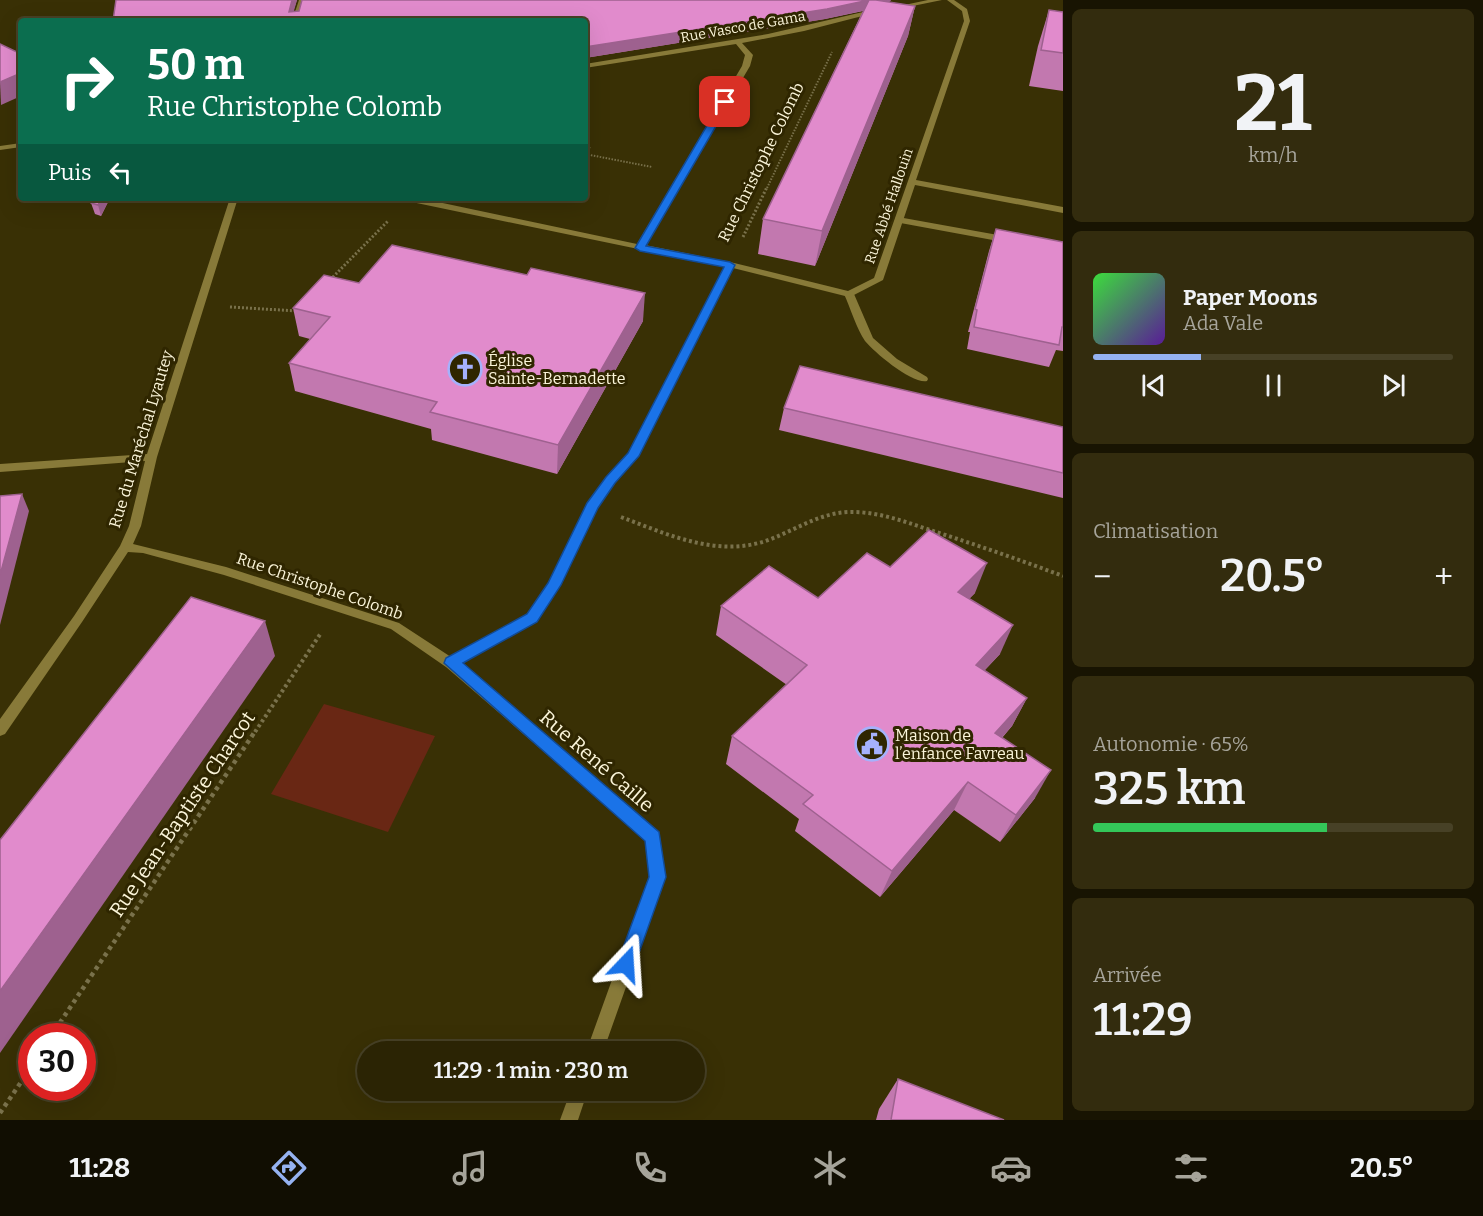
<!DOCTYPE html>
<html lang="fr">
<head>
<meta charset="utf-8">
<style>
	:root { --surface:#2b2404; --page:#332c0e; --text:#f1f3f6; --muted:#a6a49a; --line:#474126; --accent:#95b2f1 }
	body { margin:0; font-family:Bitter,serif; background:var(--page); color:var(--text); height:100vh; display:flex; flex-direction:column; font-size:22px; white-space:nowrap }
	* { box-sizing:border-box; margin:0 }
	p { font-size:20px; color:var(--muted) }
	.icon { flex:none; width:33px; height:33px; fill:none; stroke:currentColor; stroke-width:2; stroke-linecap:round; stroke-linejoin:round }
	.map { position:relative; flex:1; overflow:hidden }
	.details { display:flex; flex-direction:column; gap:9px; padding:9px; background:#181402; width:420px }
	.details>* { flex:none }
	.banner { position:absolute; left:18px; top:18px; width:570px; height:183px; border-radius:6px; box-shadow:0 6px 24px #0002,0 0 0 2px var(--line); background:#0b6e4f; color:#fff; overflow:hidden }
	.speed { position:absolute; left:18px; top:1023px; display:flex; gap:12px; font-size:30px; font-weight:700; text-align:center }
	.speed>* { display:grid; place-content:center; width:78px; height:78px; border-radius:50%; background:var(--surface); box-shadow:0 6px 24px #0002,0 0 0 2px var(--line); line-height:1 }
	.speed .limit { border:9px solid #d22; background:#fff; color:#111 }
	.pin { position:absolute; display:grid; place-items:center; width:51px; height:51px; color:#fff; margin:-26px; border-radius:12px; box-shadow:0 3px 9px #0006 }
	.me { position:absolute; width:66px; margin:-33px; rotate:20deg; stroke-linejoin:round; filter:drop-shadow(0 0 4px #0008) }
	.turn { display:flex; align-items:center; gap:21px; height:126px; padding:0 30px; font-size:27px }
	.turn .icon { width:78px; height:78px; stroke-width:2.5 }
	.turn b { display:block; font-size:42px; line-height:51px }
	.then { display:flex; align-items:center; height:57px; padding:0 30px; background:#0003; gap:12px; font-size:22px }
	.big { font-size:45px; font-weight:600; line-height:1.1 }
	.details .widget { flex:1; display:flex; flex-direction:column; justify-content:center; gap:9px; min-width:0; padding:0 21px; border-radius:9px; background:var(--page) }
	.details .dial { align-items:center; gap:0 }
	.dial b { font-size:78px; line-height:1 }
	.song { display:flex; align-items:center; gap:18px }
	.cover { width:72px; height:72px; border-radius:9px; background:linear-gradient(135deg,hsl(120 70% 55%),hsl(270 70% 35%)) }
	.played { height:6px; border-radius:3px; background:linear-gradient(90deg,var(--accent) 30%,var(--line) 30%) }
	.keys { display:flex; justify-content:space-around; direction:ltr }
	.heat { display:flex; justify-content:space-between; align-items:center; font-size:33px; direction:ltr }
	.charge { height:9px; border-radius:4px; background:linear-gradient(90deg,#34c759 65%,var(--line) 0) }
	.trip { position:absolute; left:357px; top:1041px; width:348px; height:60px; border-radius:30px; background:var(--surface); box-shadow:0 6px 24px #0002,0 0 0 2px var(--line); font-weight:600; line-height:60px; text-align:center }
	.dock { display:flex; height:96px; justify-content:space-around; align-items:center; background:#110e02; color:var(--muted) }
	.dock .icon { width:42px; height:42px }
	.dock .current { color:var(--accent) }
	.dock b { font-size:27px; color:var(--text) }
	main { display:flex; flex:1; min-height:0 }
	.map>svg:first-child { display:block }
</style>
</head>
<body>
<main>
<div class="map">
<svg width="1063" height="1120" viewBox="0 0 1063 1120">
	<rect width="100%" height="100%" fill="#393005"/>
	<polygon fill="#692714" points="324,704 435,736 388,832 271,794"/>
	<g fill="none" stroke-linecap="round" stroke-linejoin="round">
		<g stroke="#79714b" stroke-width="2" stroke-dasharray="1.5 1.5" stroke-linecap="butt">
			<polyline points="585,152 590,147"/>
			<polyline points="585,154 652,167"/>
			<polyline points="767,188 832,52"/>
		</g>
		<g stroke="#79714b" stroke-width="3" stroke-dasharray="2 2" stroke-linecap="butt">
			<polyline points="743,237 767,187"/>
			<polyline points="330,280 388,221"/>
			<polyline points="230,307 297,311"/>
		</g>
		<g stroke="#79714b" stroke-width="4" stroke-dasharray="3 3" stroke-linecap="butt">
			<path d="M621,517c48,18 99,42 150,22 26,-10 49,-26 78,-27 28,-1 57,10 84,19 44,14 87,29 130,45"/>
			<polyline points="255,732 321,633"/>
		</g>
		<g stroke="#79714b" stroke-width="4.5" stroke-dasharray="4 4" stroke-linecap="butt">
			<polyline points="51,1036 256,730"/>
			<polyline points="0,1113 32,1066"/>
		</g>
		<g fill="#887a39" fill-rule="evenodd">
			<polygon points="898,217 1009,237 1013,240 1009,243 895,222 895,218"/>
			<path d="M849,291l5,3 19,44 24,21 30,18 1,2 -1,2c-15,3 -52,-28 -62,-40 -8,-11 -15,-34 -21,-47z"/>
		</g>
		<g fill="#887a39" fill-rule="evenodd">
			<polygon points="299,0 305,0 298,21 292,21"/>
			<polygon points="928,0 942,0 893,10 890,8"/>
			<polygon points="947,0 954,0 967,9 970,21 916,180 1063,207 1063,213 915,185 883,280 852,296 849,297 733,268 638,456 614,483 597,507 560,585 536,621 461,664 658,832 660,837 665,877 603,1052 586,1052 649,877 646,840 446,667 391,629 224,575 143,553 128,552 82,622 5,734 0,736 0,719 74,616 120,546 129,526 145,461 0,472 0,464 147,454 230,198 238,198 157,457 141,526 133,544 226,567 399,623 451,657 528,615 549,583 588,503 606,477 629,454 725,267 407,201 403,198 419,198 637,244 742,66 745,55 736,44 585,68 585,64 768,34 876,9 878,10 878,12 804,31 742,43 753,55 750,66 645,245 730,262 848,291 874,278 964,21 962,11"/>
			<polygon points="21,143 21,147 0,150 0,146"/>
			<polygon points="571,1090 588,1090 578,1120 560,1120"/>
		</g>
	</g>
	<g fill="#c278af">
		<polygon points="297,0 293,12 299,11 302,0 891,0 889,2 915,6 908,36 815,266 758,254 763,219 863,11 825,19 585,58 585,21 113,21"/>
		<polygon points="1049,10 1063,12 1063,91 1029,86 1038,46"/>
		<polygon points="92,198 110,198 101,216 95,214 91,203"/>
		<polygon points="996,229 1063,242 1063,351 1056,350 1049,367 967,349 970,332 968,332 989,251"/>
		<polygon points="359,283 643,321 557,474 432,440 431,429 295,391 289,363 310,339 299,336 293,308"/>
		<polygon points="784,408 1063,427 1063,498 779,430"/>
		<polygon points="890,567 975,593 969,599 1000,654 984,671 1027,698 1012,726 1002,738 1035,798 1000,842 954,810 880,897 795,831 799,819 726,764 732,736 787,685 716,635 721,606 818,598"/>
		<polygon points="898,1079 1004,1120 876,1120 879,1109"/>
	</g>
	<g fill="#9e618f">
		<polygon points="292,0 297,0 291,21 289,12"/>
		<polygon points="869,0 891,0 885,6 825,19 585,58 585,47"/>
		<polygon points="915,6 908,36 815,266 822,231"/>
		<polygon points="21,73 21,96 1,105 0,82"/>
		<polygon points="101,198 110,198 101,216 98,205"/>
		<polygon points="645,293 643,321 557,474 558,445"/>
		<polygon points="22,494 29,511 0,625 0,575"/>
		<polygon points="987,563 975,593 946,621 958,592"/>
		<polygon points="265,621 275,656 0,1053 0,991"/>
		<polygon points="1013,625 1000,654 962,694 976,665"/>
		<polygon points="1027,698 1012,726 981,761 995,733"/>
		<polygon points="1051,770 1035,798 1000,842 1016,815"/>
		<polygon points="968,782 954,810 880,897 892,871"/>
	</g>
	<g fill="#e18bcc" stroke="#9e618f" stroke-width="1.5">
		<polygon points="116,0 292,0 289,12 299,11 302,0 869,0 827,9 585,47 585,21 113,21"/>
		<polygon points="869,0 876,0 915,6 822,231 763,219"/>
		<polygon points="1049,10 1063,12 1063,53 1041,50"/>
		<polygon points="0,44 21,54 21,73 0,82"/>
		<polygon points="92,198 101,198 98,205 91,203"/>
		<polygon points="996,229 1063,242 1063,327 1062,327 1059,345 974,327 977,310 975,309"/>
		<polygon points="392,245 527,275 531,268 645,293 558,445 430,412 437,402 289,363 330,317 293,308 324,275 359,283"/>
		<polygon points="800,366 1063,427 1063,473 784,408"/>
		<polygon points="22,494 0,575 0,496"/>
		<polygon points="929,530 987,563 958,592 1013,625 976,665 1027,698 995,733 1051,770 1016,815 968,782 892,871 803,804 813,795 732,736 807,665 721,606 769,566 818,598 867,553 890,567"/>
		<polygon points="191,597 265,621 0,991 0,840"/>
		<polygon points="898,1079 1004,1120 891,1120"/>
	</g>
	<polygon fill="#1a73e8" stroke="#114b97" stroke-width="1.5" points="722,100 730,102 646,246 730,262 735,265 639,456 615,483 598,508 561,585 537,622 463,663 659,832 666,877 635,964 632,971 626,973 619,971 617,964 649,877 645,841 444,663 446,658 527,614 548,583 587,503 606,477 628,453 724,267 640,251 635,248"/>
	<defs>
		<g id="church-ring" transform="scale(1.725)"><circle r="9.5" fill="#2f2600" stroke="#a5b1fc" stroke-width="1.5"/><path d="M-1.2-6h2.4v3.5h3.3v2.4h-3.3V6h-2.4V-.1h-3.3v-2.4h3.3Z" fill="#a5b1fc"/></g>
		<g id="civic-ring" transform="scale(1.725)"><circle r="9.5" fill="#2f2600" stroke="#a5b1fc" stroke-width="1.5"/><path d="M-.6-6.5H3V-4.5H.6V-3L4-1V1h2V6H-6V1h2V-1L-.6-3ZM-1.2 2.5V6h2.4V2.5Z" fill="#a5b1fc"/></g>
	</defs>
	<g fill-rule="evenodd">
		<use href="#church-ring" x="465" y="369"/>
		<use href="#civic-ring" x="872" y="744"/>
	</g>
	<g text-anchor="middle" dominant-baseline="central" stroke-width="6" stroke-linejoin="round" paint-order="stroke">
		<g font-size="14" fill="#fbf5d9" stroke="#2f2600">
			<text transform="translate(743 27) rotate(-10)">Rue Vasco de Gama</text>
			<text transform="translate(889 206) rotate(-71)">Rue Abbé Hallouin</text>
		</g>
		<g font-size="16" fill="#fbf5d9" stroke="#2f2600">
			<text transform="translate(761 162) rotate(-64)">Rue Christophe Colomb</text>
			<text transform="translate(141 439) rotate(-73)">Rue du Maréchal Lyautey</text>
			<text transform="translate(320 586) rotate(19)">Rue Christophe Colomb</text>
		</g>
		<g font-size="16" fill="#fbf5d9" stroke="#2f2600" text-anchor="start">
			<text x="488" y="360">Église<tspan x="488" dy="18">Sainte-Bernadette</tspan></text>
			<text x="895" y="735">Maison de<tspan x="895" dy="18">l’enfance Favreau</tspan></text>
		</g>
		<g font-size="20" fill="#fbf5d9" stroke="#2f2600">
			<text transform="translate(597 761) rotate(41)">Rue René Caille</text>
			<text transform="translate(182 814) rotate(-56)">Rue Jean-Baptiste Charcot</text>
		</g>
	</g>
</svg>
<div class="speed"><div class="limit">30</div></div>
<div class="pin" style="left:725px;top:102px;background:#d93025"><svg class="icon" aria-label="arrive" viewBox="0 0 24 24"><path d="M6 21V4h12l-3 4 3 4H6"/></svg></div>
<svg class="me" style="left:626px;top:964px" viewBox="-20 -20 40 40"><path d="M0-17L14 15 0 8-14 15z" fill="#1a73e8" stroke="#fff" stroke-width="4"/></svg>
<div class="trip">11:29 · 1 min · 230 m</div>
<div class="banner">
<div class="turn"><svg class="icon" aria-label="right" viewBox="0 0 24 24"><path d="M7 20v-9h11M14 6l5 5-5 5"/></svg><div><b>50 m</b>Rue Christophe Colomb</div></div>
<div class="then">Puis<svg class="icon" aria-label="left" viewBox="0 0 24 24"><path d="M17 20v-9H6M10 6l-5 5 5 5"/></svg></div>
</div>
</div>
<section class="details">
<div class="widget dial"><b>21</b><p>km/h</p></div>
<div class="widget">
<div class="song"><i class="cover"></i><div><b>Paper Moons</b><p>Ada Vale</p></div></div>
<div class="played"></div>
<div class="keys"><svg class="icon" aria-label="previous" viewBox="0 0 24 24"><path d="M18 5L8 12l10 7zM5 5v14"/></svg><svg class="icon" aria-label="pause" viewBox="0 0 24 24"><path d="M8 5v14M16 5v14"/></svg><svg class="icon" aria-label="next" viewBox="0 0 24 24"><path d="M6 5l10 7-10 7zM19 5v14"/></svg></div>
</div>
<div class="widget"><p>Climatisation</p>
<div class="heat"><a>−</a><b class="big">20.5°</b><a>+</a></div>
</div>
<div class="widget"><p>Autonomie · 65%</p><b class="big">325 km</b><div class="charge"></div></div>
<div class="widget"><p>Arrivée</p><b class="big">11:29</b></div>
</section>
</main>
<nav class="dock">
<b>11:28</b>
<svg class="icon current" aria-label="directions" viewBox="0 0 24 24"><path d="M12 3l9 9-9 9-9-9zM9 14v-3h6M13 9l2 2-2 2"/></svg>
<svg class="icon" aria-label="music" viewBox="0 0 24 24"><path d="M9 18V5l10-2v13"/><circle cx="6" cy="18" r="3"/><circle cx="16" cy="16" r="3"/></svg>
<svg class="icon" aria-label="phone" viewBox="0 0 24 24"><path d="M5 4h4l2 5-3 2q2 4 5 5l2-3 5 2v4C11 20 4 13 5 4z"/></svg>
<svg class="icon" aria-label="climate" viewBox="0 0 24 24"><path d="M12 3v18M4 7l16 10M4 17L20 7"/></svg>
<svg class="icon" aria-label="car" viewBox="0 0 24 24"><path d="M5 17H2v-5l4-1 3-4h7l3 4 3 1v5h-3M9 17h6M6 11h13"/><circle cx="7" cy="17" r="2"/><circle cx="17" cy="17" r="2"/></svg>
<svg class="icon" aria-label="filters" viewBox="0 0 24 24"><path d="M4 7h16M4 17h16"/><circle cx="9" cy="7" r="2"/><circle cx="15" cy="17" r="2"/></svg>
<b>20.5°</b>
</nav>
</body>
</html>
